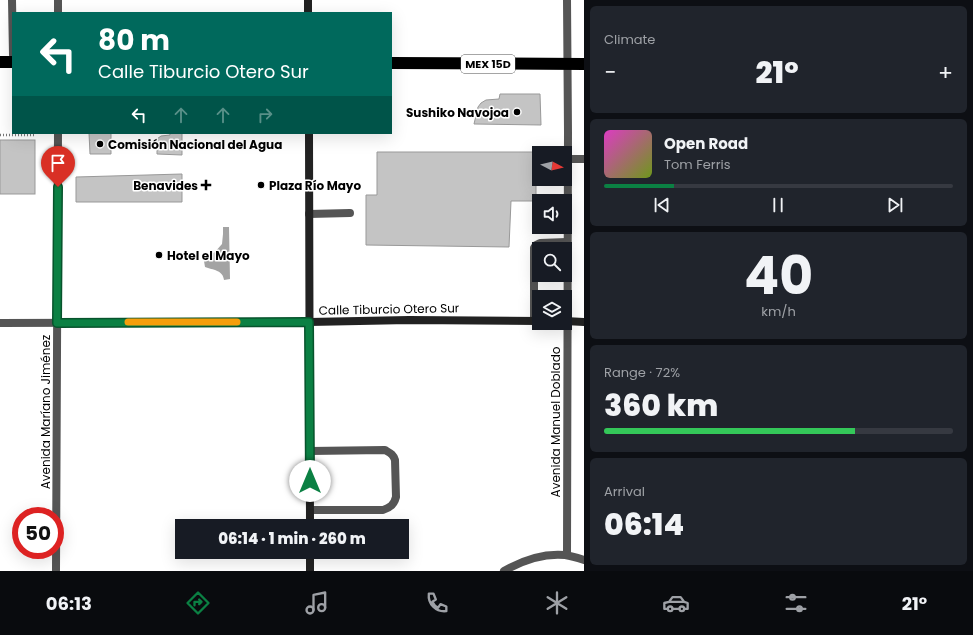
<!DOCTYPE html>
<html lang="en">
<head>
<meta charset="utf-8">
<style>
	:root { --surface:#171b24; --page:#20242c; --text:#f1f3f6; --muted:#9ea1a6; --line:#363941; --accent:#0b8043 }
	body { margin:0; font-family:Poppins,sans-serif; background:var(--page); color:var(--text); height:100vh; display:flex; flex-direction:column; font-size:15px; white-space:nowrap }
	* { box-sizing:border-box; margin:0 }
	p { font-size:13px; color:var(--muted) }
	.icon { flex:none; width:22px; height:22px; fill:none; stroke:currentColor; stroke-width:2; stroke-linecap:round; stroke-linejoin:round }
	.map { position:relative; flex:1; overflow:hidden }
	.side { display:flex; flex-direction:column; gap:6px; padding:6px; background:#0d0f14; width:389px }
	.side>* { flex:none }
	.banner { position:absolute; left:12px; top:12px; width:380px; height:122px; border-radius:0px; box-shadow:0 4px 16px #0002; background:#00695c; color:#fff; overflow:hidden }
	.needle { width:26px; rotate:97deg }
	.buttons { position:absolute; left:532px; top:146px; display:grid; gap:8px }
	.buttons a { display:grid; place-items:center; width:40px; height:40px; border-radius:0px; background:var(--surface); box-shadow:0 4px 16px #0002; font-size:20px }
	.speed { position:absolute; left:12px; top:507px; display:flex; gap:8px; font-size:20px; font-weight:700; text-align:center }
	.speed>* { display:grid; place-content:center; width:52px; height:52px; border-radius:50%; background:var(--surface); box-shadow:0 4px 16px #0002; line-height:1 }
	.speed .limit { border:6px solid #d22; background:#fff; color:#111 }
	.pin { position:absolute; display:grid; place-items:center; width:34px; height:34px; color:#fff; margin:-41px -17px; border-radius:50% 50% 50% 0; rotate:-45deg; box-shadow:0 0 4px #0007 }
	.pin .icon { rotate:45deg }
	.me { position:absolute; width:44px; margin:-22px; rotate:0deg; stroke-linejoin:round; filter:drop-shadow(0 0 3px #0008) }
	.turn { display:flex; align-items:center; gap:14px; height:84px; padding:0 20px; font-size:18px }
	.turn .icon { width:52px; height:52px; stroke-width:2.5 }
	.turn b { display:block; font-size:28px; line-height:34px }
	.lanes { display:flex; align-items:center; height:38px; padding:0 20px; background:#0003; justify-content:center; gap:20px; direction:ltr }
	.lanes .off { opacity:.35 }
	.big { font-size:30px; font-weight:800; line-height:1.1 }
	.side .card { flex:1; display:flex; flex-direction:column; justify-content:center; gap:6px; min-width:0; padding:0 14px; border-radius:6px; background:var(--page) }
	.side .dial { align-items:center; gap:0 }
	.dial b { font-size:52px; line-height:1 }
	.song { display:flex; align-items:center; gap:12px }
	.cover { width:48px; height:48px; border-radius:6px; background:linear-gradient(135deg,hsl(310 70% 55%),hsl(80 70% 35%)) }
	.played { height:4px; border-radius:2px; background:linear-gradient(90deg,var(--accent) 20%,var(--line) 20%) }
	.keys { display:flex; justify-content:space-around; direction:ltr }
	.heat { display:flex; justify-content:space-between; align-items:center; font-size:22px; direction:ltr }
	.charge { height:6px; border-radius:3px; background:linear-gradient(90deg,#34c759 72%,var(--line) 0) }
	.trip { position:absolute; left:175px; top:519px; width:234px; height:40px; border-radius:0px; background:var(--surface); box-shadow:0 4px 16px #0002; font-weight:800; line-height:40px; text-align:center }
	.tabs { display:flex; height:64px; justify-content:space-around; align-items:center; background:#090b0e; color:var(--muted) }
	.tabs .icon { width:28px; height:28px }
	.tabs .on { color:var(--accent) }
	.tabs b { font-size:18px; color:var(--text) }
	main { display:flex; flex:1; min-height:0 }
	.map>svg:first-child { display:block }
</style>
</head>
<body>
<main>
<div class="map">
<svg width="584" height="571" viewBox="0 0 584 571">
	<rect width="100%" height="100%" fill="#fff"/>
	<path fill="#a3a3a3" d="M223,227h6l1,52 -6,1c-1,-10 -11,-10 -19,-13l-1,-6 2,-3 9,-6 7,-8 1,-10z"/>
	<g fill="#c4c4c4" stroke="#999">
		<polygon points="500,94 540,94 541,125 474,124 478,107 481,103 486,100 499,99"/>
		<polygon points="89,133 111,133 111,154 90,154"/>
		<polygon points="170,133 182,133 182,155 157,154 157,139 161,136 170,135"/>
		<rect x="0" y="140" width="35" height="54"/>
		<polygon points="377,152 536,152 536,201 511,201 509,247 366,245 366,195 377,195"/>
		<polygon points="182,174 182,202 76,202 76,177"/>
	</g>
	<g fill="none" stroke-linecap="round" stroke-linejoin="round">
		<polyline stroke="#777" stroke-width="2.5" stroke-dasharray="1 2" stroke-linecap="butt" points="0,135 36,135"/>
		<g stroke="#555" stroke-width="8">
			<polyline points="12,0 13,55"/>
			<polyline points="568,159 584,159"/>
			<polyline points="309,214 350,213"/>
			<polyline points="534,321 534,248 536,245 540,243 567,242"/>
			<path d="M310,451l75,-1c5,3 8,4 10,10l1,37c-2,8 -6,11 -13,13h-73"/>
		</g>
		<g stroke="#555" stroke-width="8">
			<polyline points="567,0 568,132 567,555"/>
			<polyline points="58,13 58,0"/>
			<polyline points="0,323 309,322"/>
			<polyline points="56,571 58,133"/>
			<path d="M504,571c19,-11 39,-18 61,-16 7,1 13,3 19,5"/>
		</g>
		<g stroke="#222" stroke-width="8">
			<polyline points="308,0 308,13"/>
			<polyline points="309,133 310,526"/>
			<polyline points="565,321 584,322"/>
			<polyline points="309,322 409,320 539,321"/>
			<polyline points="310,552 310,571"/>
		</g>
		<g stroke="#000" stroke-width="12">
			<polyline points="0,62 13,62"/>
			<polyline points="391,63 584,64"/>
		</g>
	</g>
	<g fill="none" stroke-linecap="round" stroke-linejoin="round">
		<g stroke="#07532c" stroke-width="10">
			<polyline id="route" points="58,187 57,323 309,322 310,481"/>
		</g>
		<use href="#route" stroke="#0b8043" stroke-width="7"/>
		<polyline stroke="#f59e0b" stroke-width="7" points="128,322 237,322"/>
	</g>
	<g fill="#000" stroke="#fff" stroke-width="1.5">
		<circle cx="517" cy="112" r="4"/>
		<circle cx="100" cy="144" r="4"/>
		<path d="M204 179h4v4h4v4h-4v4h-4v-4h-4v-4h4z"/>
		<circle cx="261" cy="185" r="4"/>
		<circle cx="159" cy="255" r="4"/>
	</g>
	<g text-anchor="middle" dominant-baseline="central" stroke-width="3" stroke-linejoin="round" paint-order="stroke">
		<rect fill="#fff" stroke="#4c4c4c" stroke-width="1" x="461" y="55" width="54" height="18" rx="3"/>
		<g font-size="11" font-weight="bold" fill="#000">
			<text x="488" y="64">MEX 15D</text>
		</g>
		<g font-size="12" font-weight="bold" fill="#000" stroke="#fff" text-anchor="start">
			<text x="509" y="112" text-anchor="end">Sushiko Navojoa</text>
			<text x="108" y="144">Comisión Nacional del Agua</text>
			<text x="198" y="185" text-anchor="end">Benavides</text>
			<text x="269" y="185">Plaza Río Mayo</text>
			<text x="167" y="255">Hotel el Mayo</text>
		</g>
		<g font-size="12" fill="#000" stroke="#fff">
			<text transform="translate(389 309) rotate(-1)">Calle Tiburcio Otero Sur</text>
			<text transform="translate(45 412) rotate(-90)">Avenida Maríano Jiménez</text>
			<text transform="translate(555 422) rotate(-90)">Avenida Manuel Doblado</text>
		</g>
	</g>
</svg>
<div class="buttons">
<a><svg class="needle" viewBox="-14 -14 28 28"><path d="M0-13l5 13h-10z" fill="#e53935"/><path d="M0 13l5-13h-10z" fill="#9ea1a6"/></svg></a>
<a><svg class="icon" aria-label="sound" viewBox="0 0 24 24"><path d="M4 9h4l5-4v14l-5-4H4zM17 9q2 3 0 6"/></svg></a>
<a><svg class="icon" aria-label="search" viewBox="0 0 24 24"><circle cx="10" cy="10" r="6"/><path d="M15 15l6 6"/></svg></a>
<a><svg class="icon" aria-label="layers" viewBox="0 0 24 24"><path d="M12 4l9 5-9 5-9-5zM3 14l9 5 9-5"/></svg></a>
</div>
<div class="speed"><div class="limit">50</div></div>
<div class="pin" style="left:58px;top:187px;background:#d93025"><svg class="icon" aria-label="arrive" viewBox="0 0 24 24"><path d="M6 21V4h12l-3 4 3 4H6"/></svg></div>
<svg class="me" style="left:310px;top:481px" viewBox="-20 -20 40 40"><circle r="19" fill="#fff"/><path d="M0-13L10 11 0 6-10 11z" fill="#0b8043"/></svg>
<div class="trip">06:14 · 1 min · 260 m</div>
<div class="banner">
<div class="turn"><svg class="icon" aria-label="left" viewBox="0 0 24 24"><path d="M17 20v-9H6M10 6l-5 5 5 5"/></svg><div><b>80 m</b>Calle Tiburcio Otero Sur</div></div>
<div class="lanes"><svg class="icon" aria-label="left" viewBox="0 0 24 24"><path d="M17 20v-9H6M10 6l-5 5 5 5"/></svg><svg class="icon off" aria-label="ahead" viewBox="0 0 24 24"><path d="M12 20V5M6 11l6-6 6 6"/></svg><svg class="icon off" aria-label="ahead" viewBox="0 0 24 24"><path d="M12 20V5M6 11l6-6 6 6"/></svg><svg class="icon off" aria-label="right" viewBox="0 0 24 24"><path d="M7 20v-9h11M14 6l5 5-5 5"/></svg></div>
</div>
</div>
<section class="side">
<div class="card"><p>Climate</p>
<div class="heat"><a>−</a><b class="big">21°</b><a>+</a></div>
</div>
<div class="card">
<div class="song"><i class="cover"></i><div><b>Open Road</b><p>Tom Ferris</p></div></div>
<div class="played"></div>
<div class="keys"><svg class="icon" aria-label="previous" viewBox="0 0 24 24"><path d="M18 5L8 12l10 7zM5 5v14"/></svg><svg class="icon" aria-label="pause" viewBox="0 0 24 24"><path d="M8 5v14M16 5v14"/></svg><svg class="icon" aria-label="next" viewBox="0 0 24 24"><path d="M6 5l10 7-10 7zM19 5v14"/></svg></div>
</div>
<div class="card dial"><b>40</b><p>km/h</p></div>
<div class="card"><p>Range · 72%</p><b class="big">360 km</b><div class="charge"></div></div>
<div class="card"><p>Arrival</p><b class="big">06:14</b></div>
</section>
</main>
<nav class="tabs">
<b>06:13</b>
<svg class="icon on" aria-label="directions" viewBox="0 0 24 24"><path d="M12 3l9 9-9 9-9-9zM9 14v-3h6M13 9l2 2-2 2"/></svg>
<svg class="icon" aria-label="music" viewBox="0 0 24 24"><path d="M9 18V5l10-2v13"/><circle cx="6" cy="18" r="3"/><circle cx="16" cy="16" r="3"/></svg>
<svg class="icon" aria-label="phone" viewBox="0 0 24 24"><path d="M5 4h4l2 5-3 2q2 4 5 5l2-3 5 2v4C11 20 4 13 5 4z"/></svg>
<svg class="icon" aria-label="climate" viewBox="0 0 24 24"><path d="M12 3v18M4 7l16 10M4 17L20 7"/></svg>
<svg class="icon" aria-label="car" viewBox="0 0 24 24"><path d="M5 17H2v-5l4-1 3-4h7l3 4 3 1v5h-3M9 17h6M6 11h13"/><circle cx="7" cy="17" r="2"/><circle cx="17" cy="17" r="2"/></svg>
<svg class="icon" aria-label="filters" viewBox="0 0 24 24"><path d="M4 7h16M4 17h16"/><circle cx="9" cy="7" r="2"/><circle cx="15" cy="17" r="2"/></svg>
<b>21°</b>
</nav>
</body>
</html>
